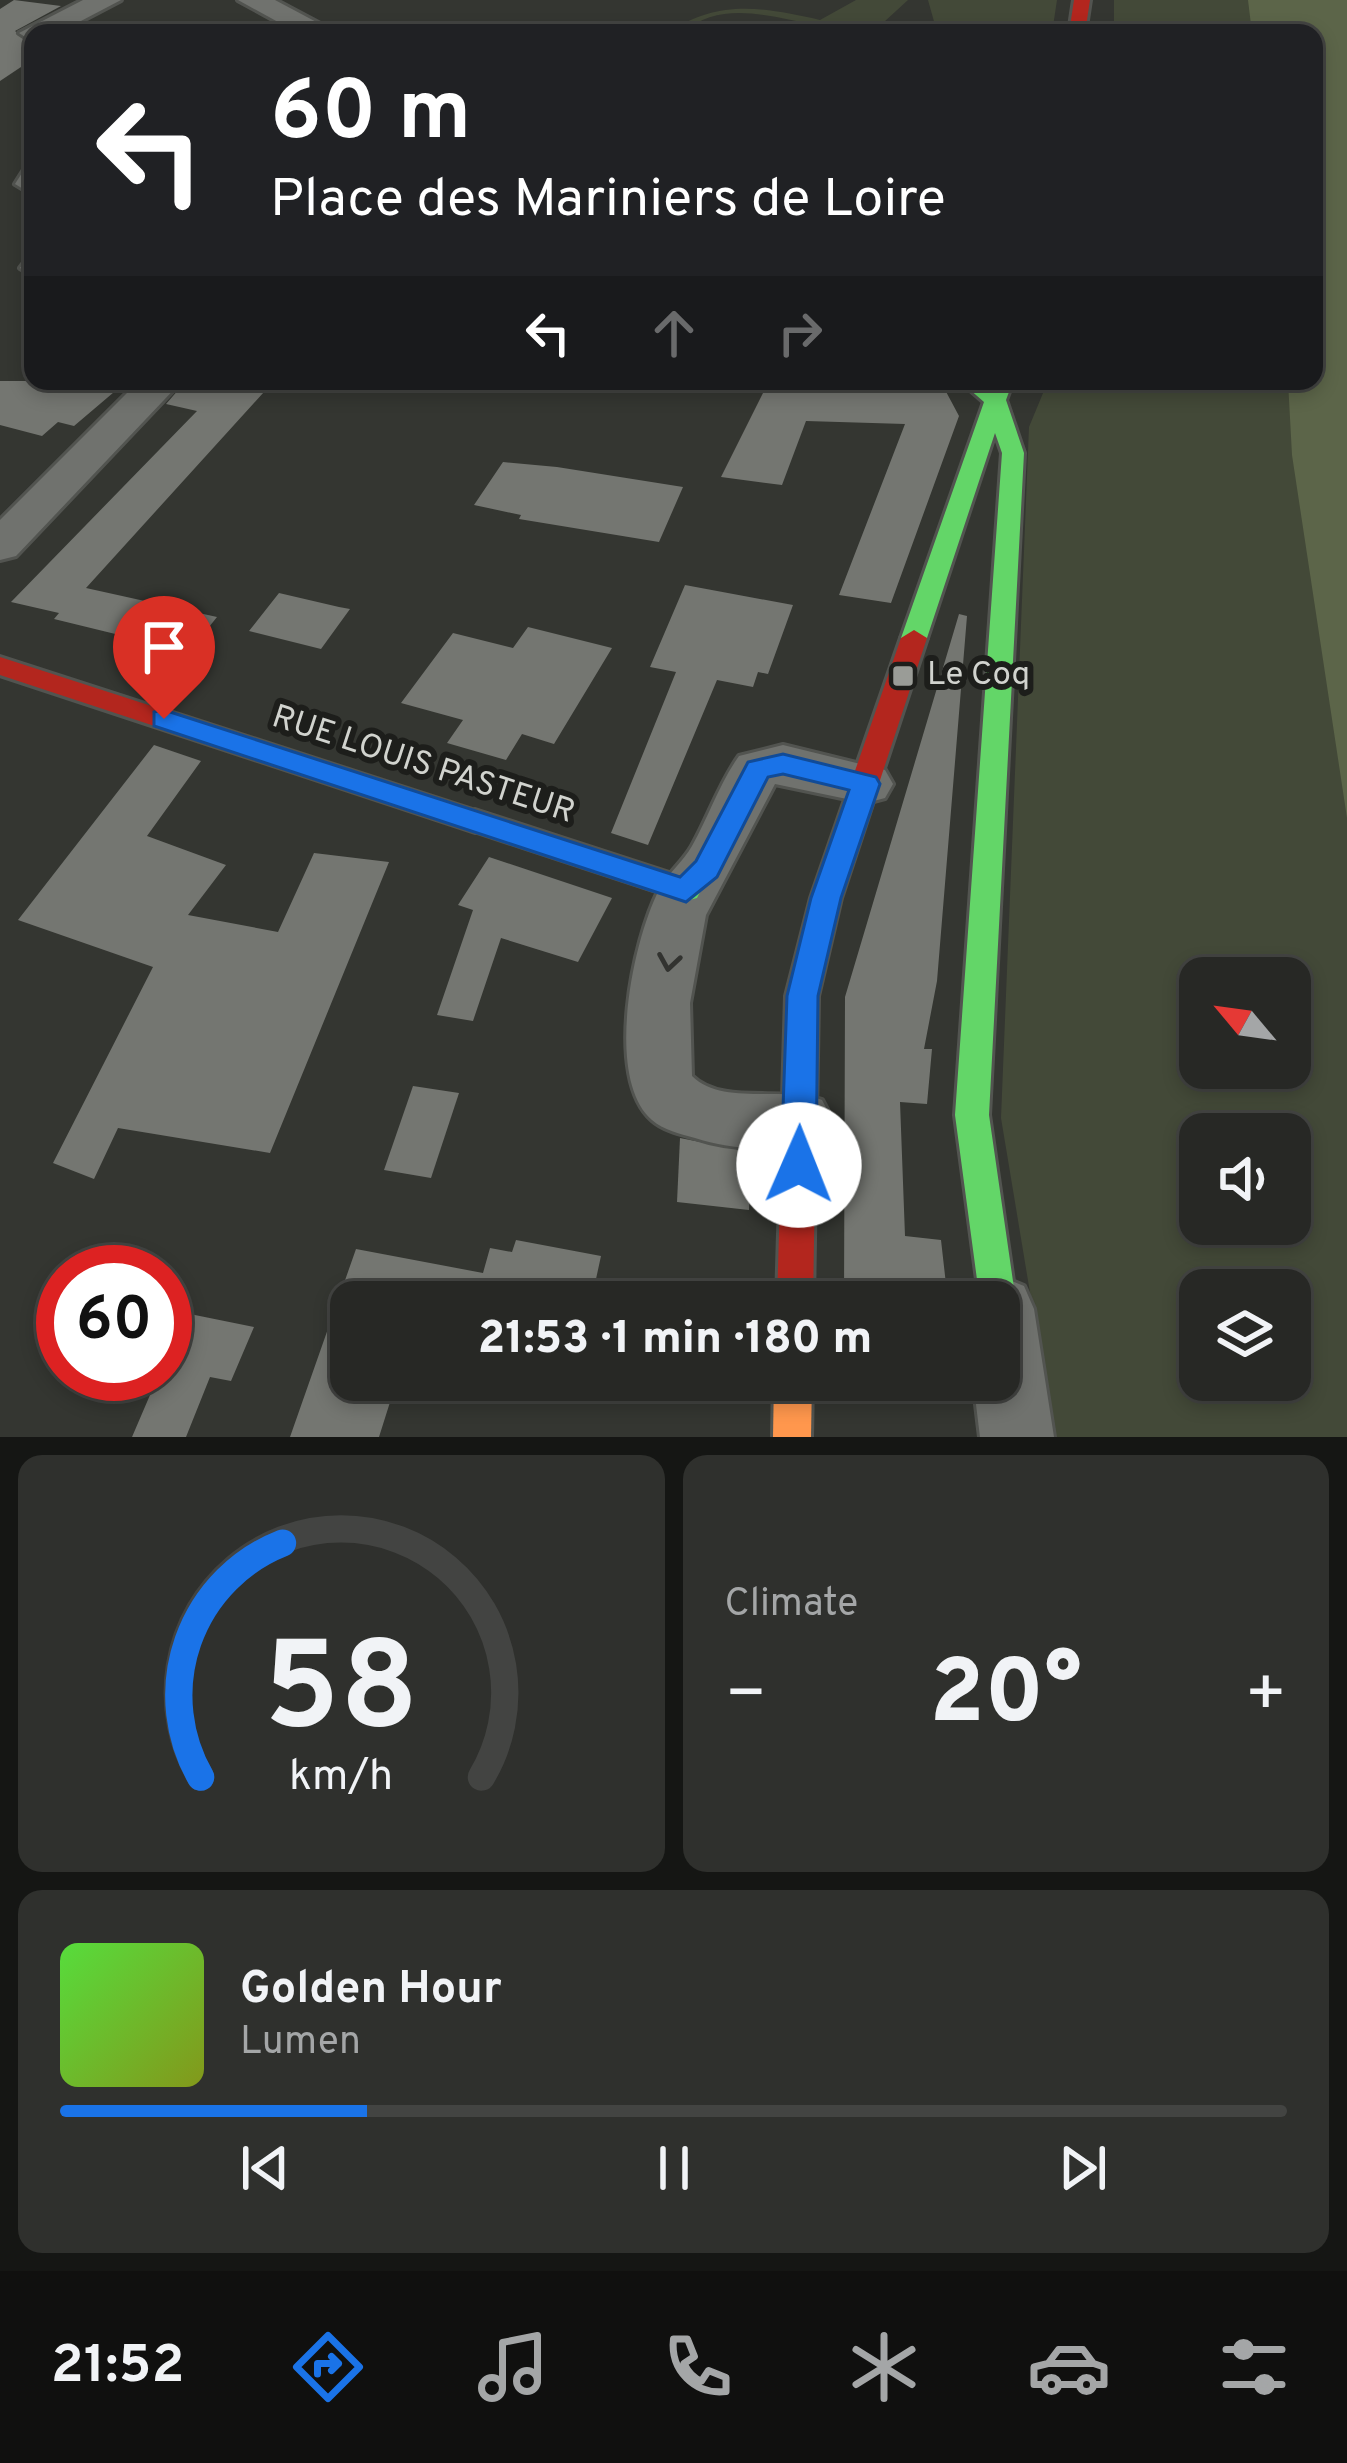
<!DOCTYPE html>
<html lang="en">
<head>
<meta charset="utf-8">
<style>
	:root { --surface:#272825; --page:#2f302d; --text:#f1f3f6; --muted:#a4a6a7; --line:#434442; --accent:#1a73e8 }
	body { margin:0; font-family:Overpass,sans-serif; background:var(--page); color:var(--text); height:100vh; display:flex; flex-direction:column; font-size:45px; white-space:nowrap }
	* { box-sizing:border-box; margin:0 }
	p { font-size:39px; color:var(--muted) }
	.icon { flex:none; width:66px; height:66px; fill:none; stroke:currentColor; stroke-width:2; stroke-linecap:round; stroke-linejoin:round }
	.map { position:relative; height:1437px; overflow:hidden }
	.panel { display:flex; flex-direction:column; gap:18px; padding:18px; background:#151614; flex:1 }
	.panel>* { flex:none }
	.top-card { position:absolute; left:24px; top:24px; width:1299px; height:366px; border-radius:24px; box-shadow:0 6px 18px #0003,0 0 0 3px var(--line); background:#202124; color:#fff; overflow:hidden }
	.needle { width:78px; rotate:299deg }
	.controls { position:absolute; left:1179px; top:957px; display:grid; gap:24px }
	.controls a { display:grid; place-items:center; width:132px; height:132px; border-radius:24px; background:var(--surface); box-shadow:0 6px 18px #0003,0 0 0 3px var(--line); font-size:60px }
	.speed { position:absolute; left:36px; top:1245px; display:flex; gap:24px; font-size:60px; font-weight:700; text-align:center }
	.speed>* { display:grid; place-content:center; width:156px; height:156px; border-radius:50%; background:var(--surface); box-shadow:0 6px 18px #0003,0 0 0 3px var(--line); line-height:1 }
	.speed .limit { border:18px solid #d22; background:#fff; color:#111 }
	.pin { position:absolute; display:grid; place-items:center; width:102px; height:102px; color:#fff; margin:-123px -51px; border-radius:50% 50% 50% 0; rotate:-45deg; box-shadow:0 0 12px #0007 }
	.pin .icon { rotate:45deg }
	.me { position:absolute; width:132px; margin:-66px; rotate:1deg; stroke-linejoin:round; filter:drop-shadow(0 0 9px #0008) }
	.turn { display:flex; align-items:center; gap:42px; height:252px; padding:0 48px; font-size:54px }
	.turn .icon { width:156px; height:156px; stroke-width:2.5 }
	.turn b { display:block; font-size:84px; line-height:102px }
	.lanes { display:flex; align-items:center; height:114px; padding:0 48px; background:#0003; justify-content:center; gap:60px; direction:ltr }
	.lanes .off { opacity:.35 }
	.big { font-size:90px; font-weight:800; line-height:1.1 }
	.panel .card { flex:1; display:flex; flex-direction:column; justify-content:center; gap:18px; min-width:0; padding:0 42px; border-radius:24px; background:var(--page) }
	.panel .dial { align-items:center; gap:0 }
	.dial svg { height:312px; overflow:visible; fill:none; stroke:var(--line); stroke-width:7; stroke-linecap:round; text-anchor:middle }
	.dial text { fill:var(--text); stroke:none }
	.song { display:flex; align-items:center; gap:36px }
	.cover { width:144px; height:144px; border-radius:18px; background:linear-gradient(135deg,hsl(110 70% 55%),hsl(70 70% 35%)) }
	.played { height:12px; border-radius:6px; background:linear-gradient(90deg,var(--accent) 25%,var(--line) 25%) }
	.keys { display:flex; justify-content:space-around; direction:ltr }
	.heat { display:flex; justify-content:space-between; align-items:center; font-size:66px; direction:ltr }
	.panel .tiles { flex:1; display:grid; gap:18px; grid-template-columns:1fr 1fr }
	.card:last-child { grid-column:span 2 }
	.trip { position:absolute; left:330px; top:1281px; width:690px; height:120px; border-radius:24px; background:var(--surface); box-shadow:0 6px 18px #0003,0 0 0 3px var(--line); font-weight:800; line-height:120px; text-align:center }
	.tabs { display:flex; height:192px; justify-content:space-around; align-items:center; background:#10100f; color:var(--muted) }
	.tabs .icon { width:84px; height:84px }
	.tabs .on { color:var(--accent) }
	.tabs b { font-size:54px; color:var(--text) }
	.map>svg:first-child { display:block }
</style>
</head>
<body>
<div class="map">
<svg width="1347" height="1437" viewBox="0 0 1347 1437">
	<rect width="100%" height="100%" fill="#343631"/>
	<g fill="#434938" fill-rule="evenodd">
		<path d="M856,0h52l-36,33h-57l5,-5 -4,-3c-49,-9 -95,-25 -134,8h-15c51,-33 91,-27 153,-13z"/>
		<polygon points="928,0 1057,0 1052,33 948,33 935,25"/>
		<path d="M1114,0h233v1437h-293l-53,-319 28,-691 19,-46h266v-348h-200zM1200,978h90v90h-90zM1200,1134h90v90h-90zM1200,1290h90v90h-90z"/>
	</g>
	<polygon fill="#5c6549" points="1248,0 1347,0 1347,818 1292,455 1288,381 1314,381 1314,33 1252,33"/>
	<g fill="#747671">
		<polygon points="14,0 61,6 15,31 33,46 33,59 0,81 0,9"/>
		<polygon points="0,381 127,381 74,426 58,422 42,436 0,425"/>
		<polygon points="186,381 274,381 86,588 217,617 189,652 54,619 59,613 11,602 197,411 166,404"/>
		<polygon points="769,381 941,381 943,386 959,416 891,603 839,595 905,424 806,421 782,485 721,477"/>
		<polygon points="503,462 557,467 683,487 659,542 519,519 521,515 474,505"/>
		<polygon points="685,585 793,605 768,674 758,672 753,687 717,680 648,845 611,833 676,672 650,667"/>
		<polygon points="279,593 339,607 350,609 321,649 249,631"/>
		<polygon points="959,614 967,616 937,981 924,1049 932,1049 927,1104 900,1102 905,1236 941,1240 948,1302 844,1302 845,997"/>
		<polygon points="528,627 612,648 554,744 522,734 506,760 447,743 463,720 401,703 453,633 513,648"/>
		<polygon points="154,745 201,761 147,836 226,865 188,915 278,932 314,853 389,862 270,1153 118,1128 94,1179 53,1163 153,967 18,920"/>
		<polygon points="489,857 612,898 578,962 501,938 473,1021 437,1015 473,910 458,905"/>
		<polygon points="413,1086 459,1093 431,1178 384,1170"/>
		<polygon points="680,1138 751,1152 749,1210 677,1202"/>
		<polygon points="516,1240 601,1256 591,1302 351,1302 351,1380 397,1380 379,1437 290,1437 356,1249 483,1273 490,1248 512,1252"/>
		<polygon points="185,1313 254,1327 231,1381 210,1377 186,1437 132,1437 159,1374 165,1374 165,1360"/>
	</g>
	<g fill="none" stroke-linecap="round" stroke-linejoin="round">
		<g stroke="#525450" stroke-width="6">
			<g id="lane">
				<polygon points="33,164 33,195 15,184 27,165"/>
				<polygon points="33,263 33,275 20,268 23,264"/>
			</g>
		</g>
		<g stroke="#525450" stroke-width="6">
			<g id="street">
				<polygon points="83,0 121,0 58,33 33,33 33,42 19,33"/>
				<polygon points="238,0 275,0 337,33 298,33"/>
				<polygon points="139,381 182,381 16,556 0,560 0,520"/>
				<path d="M783,745l102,25 8,14 -8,14 -19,5 -91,-19 -69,131 -16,88 2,73c30,30 92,10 130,24l10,19 -10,19c-37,14 -89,13 -127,0 -14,-4 -32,-8 -43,-18 -48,-42 -19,-180 7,-230 9,-17 24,-28 33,-44 17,-30 27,-62 47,-90z"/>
				<polygon points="999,1276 1024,1286 1034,1309 1054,1437 980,1437 973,1380 999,1380 999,1302 967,1302 974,1286"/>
			</g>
		</g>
		<g stroke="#525450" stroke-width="6">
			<g id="fast">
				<polygon points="960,381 984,381 990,385 991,381 1013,381 1006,400 1024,453 989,1115 1016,1302 1011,1314 999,1319 999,1302 980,1302 955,1115 1002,453 995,433 927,638 914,646 901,638 984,402"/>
				<polygon points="475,810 697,882 701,890 697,898 686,901 465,828 461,821 465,814"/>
			</g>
		</g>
		<g stroke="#525450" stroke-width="6">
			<polygon id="slow" points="774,1380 812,1380 811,1437 773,1437"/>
		</g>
		<g stroke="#525450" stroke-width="6">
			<g id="jam">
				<polygon points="1074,0 1090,0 1085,33 1069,33"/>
				<polygon points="914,630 927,638 841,898 818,996 813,1302 777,1302 786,996 811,898 901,638"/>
				<polygon points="0,657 485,814 489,821 485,828 475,832 0,675"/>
			</g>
		</g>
		<use href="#lane" fill="#70726e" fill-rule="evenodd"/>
		<use href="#street" fill="#70726e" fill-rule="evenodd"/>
		<use href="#fast" fill="#63d668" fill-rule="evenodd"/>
		<use href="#slow" fill="#ff974d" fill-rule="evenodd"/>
		<use href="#jam" fill="#b3261e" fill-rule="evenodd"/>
	</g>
	<defs><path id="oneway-chevron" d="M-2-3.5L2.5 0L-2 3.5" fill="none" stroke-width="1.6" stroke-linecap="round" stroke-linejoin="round" transform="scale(3)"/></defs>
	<use stroke="#323330" href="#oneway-chevron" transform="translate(669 962) rotate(99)"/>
	<polygon fill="#1a73e8" stroke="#114b97" stroke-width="3" points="164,710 680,877 696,861 748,762 783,754 876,777 880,784 841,898 818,996 816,1165 811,1176 799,1181 787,1176 781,1165 787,996 811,898 849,790 783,774 768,777 717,877 686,902 154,726 154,712"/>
	<rect fill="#9a9c97" stroke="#1d1e1b" stroke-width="4.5" x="891" y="664" width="24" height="24" rx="6"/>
	<g text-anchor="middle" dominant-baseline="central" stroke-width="12" stroke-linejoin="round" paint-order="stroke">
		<g font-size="33" fill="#d1d3ce" stroke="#1d1e1b" text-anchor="start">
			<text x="927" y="676">Le Coq</text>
		</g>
		<g font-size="33" fill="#d1d3ce" stroke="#1d1e1b">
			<text transform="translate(423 766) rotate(18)">RUE LOUIS PASTEUR</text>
		</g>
	</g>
</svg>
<div class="controls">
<a><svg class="needle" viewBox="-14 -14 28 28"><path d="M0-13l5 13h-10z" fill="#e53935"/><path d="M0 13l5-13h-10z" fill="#a4a6a7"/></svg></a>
<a><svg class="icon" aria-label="sound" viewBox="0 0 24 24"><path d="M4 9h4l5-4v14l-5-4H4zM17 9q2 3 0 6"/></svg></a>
<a><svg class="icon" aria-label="layers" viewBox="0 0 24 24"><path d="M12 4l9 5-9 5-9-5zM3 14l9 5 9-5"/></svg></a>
</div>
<div class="speed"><div class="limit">60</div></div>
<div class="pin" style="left:164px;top:719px;background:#d93025"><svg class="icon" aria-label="arrive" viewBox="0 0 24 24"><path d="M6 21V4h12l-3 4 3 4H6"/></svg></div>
<svg class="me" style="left:799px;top:1165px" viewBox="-20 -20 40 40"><circle r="19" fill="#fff"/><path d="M0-13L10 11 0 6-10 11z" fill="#1a73e8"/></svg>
<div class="trip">21:53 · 1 min · 180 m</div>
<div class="top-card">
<div class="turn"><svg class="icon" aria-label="left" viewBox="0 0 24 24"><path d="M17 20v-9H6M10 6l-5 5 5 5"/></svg><div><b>60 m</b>Place des Mariniers de Loire</div></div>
<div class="lanes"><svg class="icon" aria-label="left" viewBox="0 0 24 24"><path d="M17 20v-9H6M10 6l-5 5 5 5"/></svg><svg class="icon off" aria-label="ahead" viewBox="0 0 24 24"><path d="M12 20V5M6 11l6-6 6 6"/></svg><svg class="icon off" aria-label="right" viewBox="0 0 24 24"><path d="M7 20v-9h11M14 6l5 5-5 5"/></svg></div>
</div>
</div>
<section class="panel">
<div class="tiles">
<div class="card dial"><svg viewBox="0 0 100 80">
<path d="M14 69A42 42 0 1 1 86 69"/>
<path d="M14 69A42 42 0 0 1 35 9" stroke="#1a73e8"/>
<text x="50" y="56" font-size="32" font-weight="700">58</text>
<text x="50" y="72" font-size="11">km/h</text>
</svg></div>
<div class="card"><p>Climate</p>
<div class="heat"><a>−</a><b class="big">20°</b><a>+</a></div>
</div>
<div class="card">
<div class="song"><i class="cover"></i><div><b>Golden Hour</b><p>Lumen</p></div></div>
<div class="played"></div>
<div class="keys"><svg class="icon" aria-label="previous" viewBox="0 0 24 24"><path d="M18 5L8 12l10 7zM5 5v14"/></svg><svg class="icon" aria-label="pause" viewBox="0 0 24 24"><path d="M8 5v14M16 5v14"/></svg><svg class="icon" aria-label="next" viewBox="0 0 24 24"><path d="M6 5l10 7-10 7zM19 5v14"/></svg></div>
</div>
</div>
</section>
<nav class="tabs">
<b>21:52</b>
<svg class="icon on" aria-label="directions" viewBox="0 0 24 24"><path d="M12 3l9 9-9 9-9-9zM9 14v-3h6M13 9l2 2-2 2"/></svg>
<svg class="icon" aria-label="music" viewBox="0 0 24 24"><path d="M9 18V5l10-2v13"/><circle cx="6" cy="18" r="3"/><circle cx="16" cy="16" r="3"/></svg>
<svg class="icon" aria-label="phone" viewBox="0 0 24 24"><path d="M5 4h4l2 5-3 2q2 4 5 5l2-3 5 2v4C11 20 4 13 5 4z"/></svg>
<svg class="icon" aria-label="climate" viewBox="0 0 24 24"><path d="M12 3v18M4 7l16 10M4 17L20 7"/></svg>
<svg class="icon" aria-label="car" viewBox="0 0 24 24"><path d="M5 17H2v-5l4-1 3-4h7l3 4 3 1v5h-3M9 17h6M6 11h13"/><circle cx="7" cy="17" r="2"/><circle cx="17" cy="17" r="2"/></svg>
<svg class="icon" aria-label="filters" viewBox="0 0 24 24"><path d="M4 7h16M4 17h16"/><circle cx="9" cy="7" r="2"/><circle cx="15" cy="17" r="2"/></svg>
</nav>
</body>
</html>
